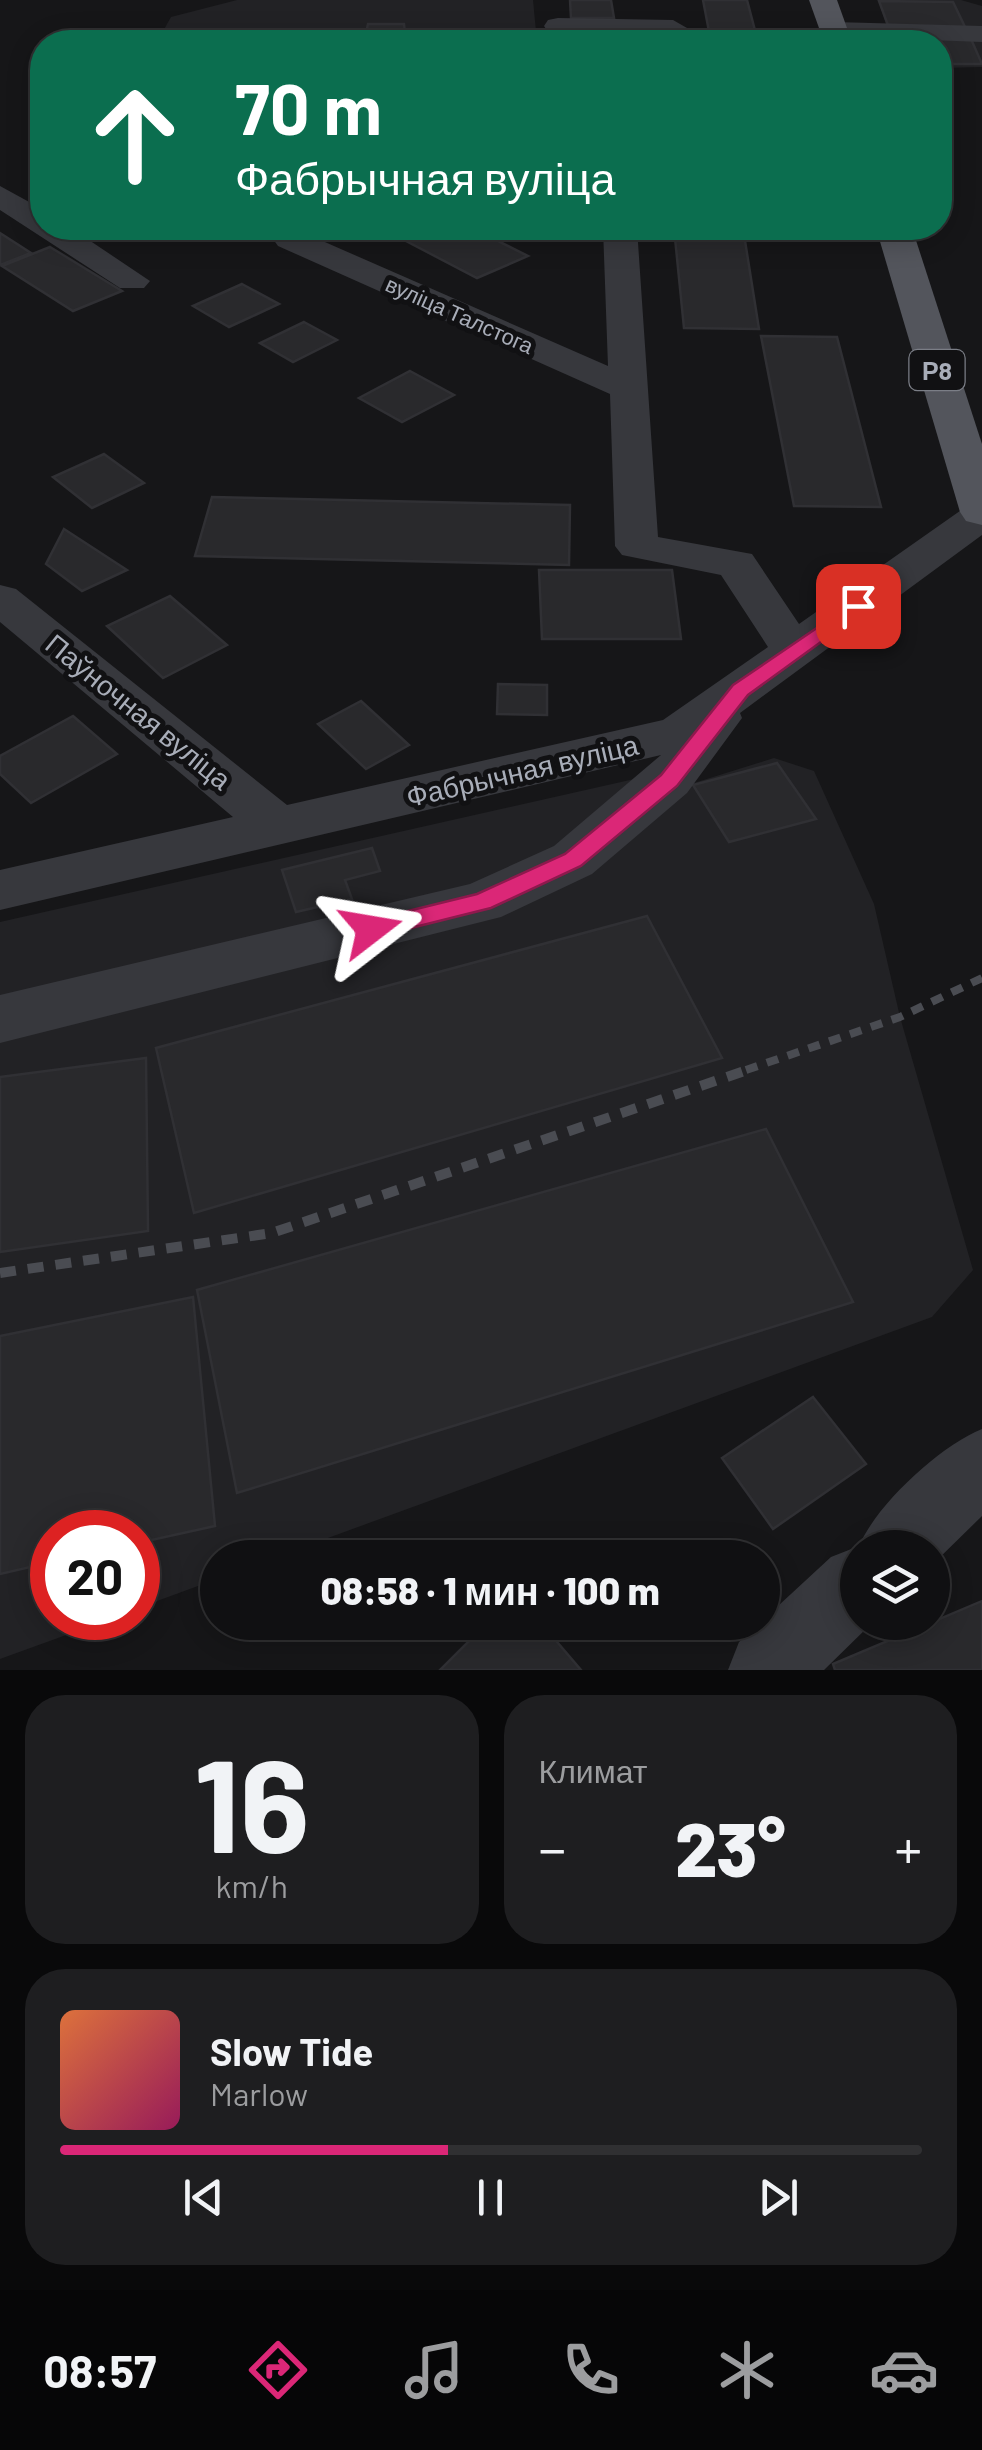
<!DOCTYPE html>
<html lang="ru">
<head>
<meta charset="utf-8">
<style>
	:root { --surface:#101012; --page:#1e1e20; --text:#f1f3f6; --muted:#9c9d9f; --line:#303032; --accent:#db2777 }
	body { margin:0; font-family:Barlow,sans-serif; background:var(--page); color:var(--text); height:100vh; display:flex; flex-direction:column; font-size:38px; white-space:nowrap }
	* { box-sizing:border-box; margin:0 }
	p { font-size:32px; color:var(--muted) }
	.icon { flex:none; width:55px; height:55px; fill:none; stroke:currentColor; stroke-width:2; stroke-linecap:round; stroke-linejoin:round }
	.map { position:relative; height:1670px; overflow:hidden }
	.panel { display:flex; flex-direction:column; gap:25px; padding:25px; background:#09090a; flex:1 }
	.panel>* { flex:none }
	.hud { position:absolute; left:30px; top:30px; width:922px; height:210px; border-radius:40px; box-shadow:0 5px 25px #0003,0 0 0 2px var(--line); background:#0b6e4f; color:#fff; overflow:hidden }
	.fabs { position:absolute; left:840px; top:1530px; display:grid; gap:20px }
	.fabs a { display:grid; place-items:center; width:110px; height:110px; border-radius:50%; background:var(--surface); box-shadow:0 5px 25px #0003,0 0 0 2px var(--line); font-size:50px }
	.speed { position:absolute; left:30px; top:1510px; display:flex; gap:20px; font-size:50px; font-weight:700; text-align:center }
	.speed>* { display:grid; place-content:center; width:130px; height:130px; border-radius:50%; background:var(--surface); box-shadow:0 5px 25px #0003,0 0 0 2px var(--line); line-height:1 }
	.speed .limit { border:15px solid #d22; background:#fff; color:#111 }
	.pin { position:absolute; display:grid; place-items:center; width:85px; height:85px; color:#fff; margin:-42px; border-radius:20px; box-shadow:0 5px 15px #0006 }
	.me { position:absolute; width:110px; margin:-55px; rotate:76deg; stroke-linejoin:round; filter:drop-shadow(0 0 8px #0008) }
	.turn { display:flex; align-items:center; gap:35px; height:210px; padding:0 40px; font-size:45px }
	.turn .icon { width:130px; height:130px; stroke-width:2.5 }
	.turn b { display:block; font-size:70px; line-height:85px }
	.big { font-size:75px; font-weight:800; line-height:1.1 }
	.panel .widget { flex:1; display:flex; flex-direction:column; justify-content:center; gap:15px; min-width:0; padding:0 35px; border-radius:40px; background:var(--page) }
	.panel .dial { align-items:center; gap:0 }
	.dial b { font-size:130px; line-height:1 }
	.song { display:flex; align-items:center; gap:30px }
	.cover { width:120px; height:120px; border-radius:15px; background:linear-gradient(135deg,hsl(20 70% 55%),hsl(330 70% 35%)) }
	.played { height:10px; border-radius:5px; background:linear-gradient(90deg,var(--accent) 45%,var(--line) 45%) }
	.keys { display:flex; justify-content:space-around; direction:ltr }
	.heat { display:flex; justify-content:space-between; align-items:center; font-size:55px; direction:ltr }
	.panel .tiles { flex:1; display:grid; gap:25px; grid-template-columns:1fr 1fr }
	.widget:last-child { grid-column:span 2 }
	.trip { position:absolute; left:200px; top:1540px; width:580px; height:100px; border-radius:50px; background:var(--surface); box-shadow:0 5px 25px #0003,0 0 0 2px var(--line); font-weight:800; line-height:100px; text-align:center }
	.tabs { display:flex; height:160px; justify-content:space-around; align-items:center; background:#060607; color:var(--muted) }
	.tabs .icon { width:70px; height:70px }
	.tabs .current { color:var(--accent) }
	.tabs b { font-size:45px; color:var(--text) }
	.map>svg:first-child { display:block }
</style>
</head>
<body>
<div class="map">
<svg width="982" height="1670" viewBox="0 0 982 1670">
	<rect width="100%" height="100%" fill="#161618"/>
	<g fill="#222225">
		<polygon points="237,0 533,0 537,42 157,42 171,17"/>
		<polygon points="878,0 961,0 982,6 982,67 940,68 940,42 892,42"/>
		<polygon points="774,758 814,771 874,904 900,1017 973,1270 932,1317 276,1557 218,1558 217,1579 138,1608 138,1532 52,1532 52,1618 113,1618 0,1659 0,922 661,773 678,788"/>
	</g>
	<g fill="#29292c" stroke="#303034" stroke-width="2.5">
		<polygon points="570,0 611,0 614,18 571,18"/>
		<polygon points="703,0 747,0 758,42 711,42"/>
		<polygon points="879,1 953,2 966,29 889,28"/>
		<polygon points="368,24 404,24 406,42 364,42"/>
		<polygon points="172,30 192,30 188,40 167,40"/>
		<polygon points="887,39 971,39 982,64 940,64 940,42 888,42"/>
		<polygon points="381,228 472,228 528,256 477,278"/>
		<polygon points="674,228 743,228 759,329 684,328"/>
		<polygon points="0,233 31,253 0,265"/>
		<polygon points="50,247 122,291 73,311 2,266"/>
		<polygon points="242,284 279,304 229,327 193,306"/>
		<polygon points="304,322 337,340 293,362 260,343"/>
		<polygon points="761,336 837,337 881,507 794,506"/>
		<polygon points="410,371 454,395 402,422 359,398"/>
		<polygon points="104,454 144,483 92,508 53,477"/>
		<polygon points="212,497 570,505 569,565 195,556"/>
		<polygon points="64,529 127,570 82,591 46,564"/>
		<polygon points="539,570 672,570 681,639 542,639"/>
		<polygon points="170,596 227,645 163,678 107,626"/>
		<polygon points="498,684 547,685 547,715 497,714"/>
		<polygon points="361,701 409,745 366,769 318,724"/>
		<polygon points="73,716 117,754 31,803 0,774 0,756"/>
		<polygon points="777,763 816,819 729,842 693,785"/>
		<polygon points="372,848 380,871 345,880 352,899 296,912 282,870"/>
		<polygon points="647,916 722,1058 194,1213 156,1048"/>
		<polygon points="146,1058 148,1231 0,1252 0,1077"/>
		<polygon points="766,1129 853,1302 237,1493 197,1290"/>
		<polygon points="193,1297 215,1526 138,1543 138,1532 52,1532 52,1562 0,1574 0,1336"/>
		<polygon points="813,1397 866,1464 773,1529 722,1458"/>
		<polygon points="982,1601 982,1670 835,1670 833,1664"/>
		<polygon points="488,1622 540,1622 581,1670 440,1670"/>
	</g>
	<g fill="none" stroke-linecap="round" stroke-linejoin="round">
		<g fill="#37383d" fill-rule="evenodd">
			<polygon points="558,18 673,20 687,28 673,36 548,32 544,26 548,20"/>
			<polygon points="834,22 982,26 982,42 824,36 820,30"/>
			<polygon points="0,186 42,209 42,228 71,228 150,281 144,288 120,288 0,210"/>
			<polygon points="603,228 637,228 658,537 752,554 799,624 967,506 982,502 982,535 740,713 742,718 687,793 592,874 501,917 0,1043 0,995 470,884 554,846 661,755 0,910 0,870 233,817 0,622 0,585 16,589 287,805 663,720 768,647 721,575 622,555 615,546 610,394 278,246 273,239 278,232 302,232 608,366"/>
			<path d="M982,1429v87l-50,49v-17h-74v74h15l-49,48h-96l11,-28 92,-85 28,-11c18,-42 81,-100 123,-117z"/>
		</g>
		<g fill="#53555c" fill-rule="evenodd">
			<polygon points="809,0 837,0 852,42 824,42"/>
			<polygon points="876,228 912,228 982,444 982,525 966,521 960,512"/>
		</g>
		<polyline stroke="#4a4c52" stroke-width="8" stroke-dasharray="12 10" stroke-linecap="butt" points="746,1070 900,1017 982,978"/>
		<polyline stroke="#4a4c52" stroke-width="10" stroke-dasharray="16 12" stroke-linecap="butt" points="0,1273 272,1233 753,1068"/>
	</g>
	<polygon fill="#db2777" stroke="#8e194d" stroke-width="2.5" points="858,600 868,606 865,610 748,695 677,786 581,866 491,908 371,938 363,936 359,929 363,922 477,894 565,854 661,775 733,685"/>
	<g text-anchor="middle" dominant-baseline="central" stroke-width="10" stroke-linejoin="round" paint-order="stroke">
		<g font-size="22" fill="#a8adb8" stroke="#111113">
			<text transform="translate(460 314) rotate(24)">вуліца Талстога</text>
		</g>
		<rect fill="#111113" stroke="#7b7e86" stroke-width="2.5" x="909.5" y="350" width="55" height="40" rx="8"/>
		<g font-size="25" font-weight="bold" fill="#a8adb8">
			<text x="937" y="370">Р8</text>
		</g>
		<g font-size="28" fill="#a8adb8" stroke="#111113">
			<text transform="translate(139 711) rotate(39)">Паўночная вуліца</text>
			<text transform="translate(522 770) rotate(-13)">Фабрычная вуліца</text>
		</g>
	</g>
</svg>
<div class="fabs">
<a><svg class="icon" aria-label="layers" viewBox="0 0 24 24"><path d="M12 4l9 5-9 5-9-5zM3 14l9 5 9-5"/></svg></a>
</div>
<div class="speed"><div class="limit">20</div></div>
<div class="pin" style="left:858px;top:606px;background:#d93025"><svg class="icon" aria-label="arrive" viewBox="0 0 24 24"><path d="M6 21V4h12l-3 4 3 4H6"/></svg></div>
<svg class="me" style="left:371px;top:929px" viewBox="-20 -20 40 40"><path d="M0-17L14 15 0 8-14 15z" fill="#db2777" stroke="#fff" stroke-width="4"/></svg>
<div class="trip">08:58 · 1 мин · 100 m</div>
<div class="hud">
<div class="turn"><svg class="icon" aria-label="ahead" viewBox="0 0 24 24"><path d="M12 20V5M6 11l6-6 6 6"/></svg><div><b>70 m</b>Фабрычная вуліца</div></div>
</div>
</div>
<section class="panel">
<div class="tiles">
<div class="widget dial"><b>16</b><p>km/h</p></div>
<div class="widget"><p>Климат</p>
<div class="heat"><a>−</a><b class="big">23°</b><a>+</a></div>
</div>
<div class="widget">
<div class="song"><i class="cover"></i><div><b>Slow Tide</b><p>Marlow</p></div></div>
<div class="played"></div>
<div class="keys"><svg class="icon" aria-label="previous" viewBox="0 0 24 24"><path d="M18 5L8 12l10 7zM5 5v14"/></svg><svg class="icon" aria-label="pause" viewBox="0 0 24 24"><path d="M8 5v14M16 5v14"/></svg><svg class="icon" aria-label="next" viewBox="0 0 24 24"><path d="M6 5l10 7-10 7zM19 5v14"/></svg></div>
</div>
</div>
</section>
<nav class="tabs">
<b>08:57</b>
<svg class="icon current" aria-label="directions" viewBox="0 0 24 24"><path d="M12 3l9 9-9 9-9-9zM9 14v-3h6M13 9l2 2-2 2"/></svg>
<svg class="icon" aria-label="music" viewBox="0 0 24 24"><path d="M9 18V5l10-2v13"/><circle cx="6" cy="18" r="3"/><circle cx="16" cy="16" r="3"/></svg>
<svg class="icon" aria-label="phone" viewBox="0 0 24 24"><path d="M5 4h4l2 5-3 2q2 4 5 5l2-3 5 2v4C11 20 4 13 5 4z"/></svg>
<svg class="icon" aria-label="climate" viewBox="0 0 24 24"><path d="M12 3v18M4 7l16 10M4 17L20 7"/></svg>
<svg class="icon" aria-label="car" viewBox="0 0 24 24"><path d="M5 17H2v-5l4-1 3-4h7l3 4 3 1v5h-3M9 17h6M6 11h13"/><circle cx="7" cy="17" r="2"/><circle cx="17" cy="17" r="2"/></svg>
</nav>
</body>
</html>
